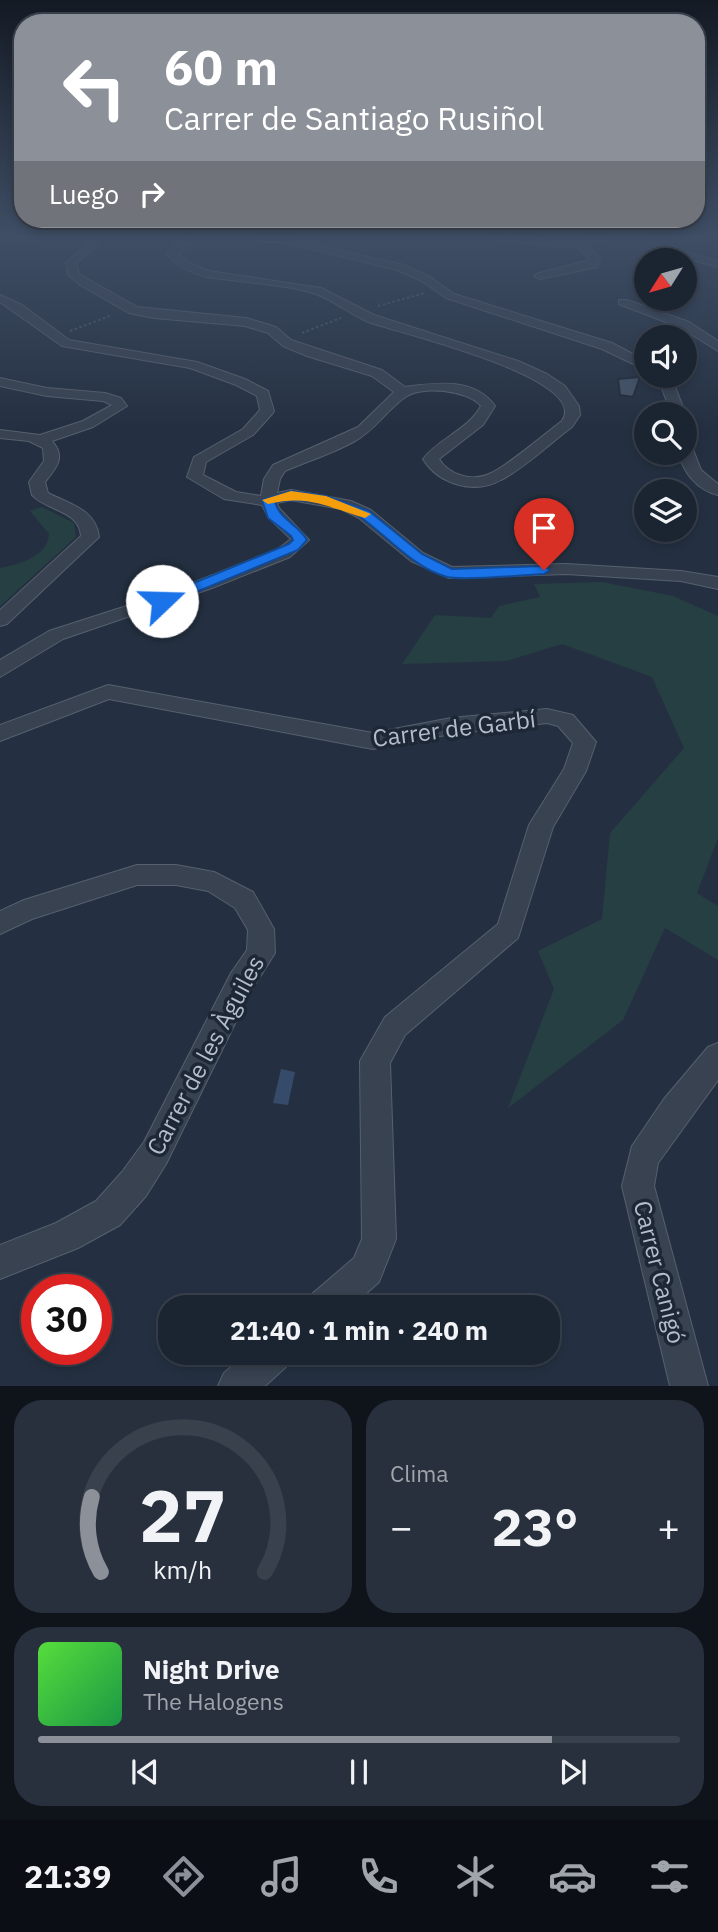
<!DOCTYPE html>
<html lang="es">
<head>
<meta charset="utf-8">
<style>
	:root { --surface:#1b2431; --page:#28303d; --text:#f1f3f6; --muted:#a0a4ab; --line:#39414d; --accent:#8c9099 }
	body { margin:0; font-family:"IBM Plex Sans",sans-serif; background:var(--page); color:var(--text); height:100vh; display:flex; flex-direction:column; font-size:26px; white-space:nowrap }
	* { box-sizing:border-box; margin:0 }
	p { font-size:23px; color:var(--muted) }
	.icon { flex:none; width:38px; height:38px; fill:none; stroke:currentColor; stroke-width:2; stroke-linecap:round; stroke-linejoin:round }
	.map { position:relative; height:1386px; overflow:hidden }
	.sheet { display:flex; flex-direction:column; gap:14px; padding:14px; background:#0f141b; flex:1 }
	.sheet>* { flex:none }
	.top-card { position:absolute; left:14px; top:14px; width:691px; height:214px; border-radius:28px; box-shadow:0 4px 10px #0003,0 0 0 2px var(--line); background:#8c9099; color:#fff; overflow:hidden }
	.needle { width:46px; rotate:233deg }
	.buttons { position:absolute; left:634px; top:248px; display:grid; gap:14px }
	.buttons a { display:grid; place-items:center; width:63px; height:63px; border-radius:50%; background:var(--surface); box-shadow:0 4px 10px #0003,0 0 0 2px var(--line); font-size:35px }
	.speed { position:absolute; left:21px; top:1274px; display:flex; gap:14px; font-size:35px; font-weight:700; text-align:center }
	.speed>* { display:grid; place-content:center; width:91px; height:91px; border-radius:50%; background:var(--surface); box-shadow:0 4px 10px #0003,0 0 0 2px var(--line); line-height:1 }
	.speed .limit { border:10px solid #d22; background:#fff; color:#111 }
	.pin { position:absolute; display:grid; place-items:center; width:60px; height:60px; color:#fff; margin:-72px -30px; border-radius:50% 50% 50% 0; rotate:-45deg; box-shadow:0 0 7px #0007 }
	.pin .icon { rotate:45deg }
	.me { position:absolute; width:77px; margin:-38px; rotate:69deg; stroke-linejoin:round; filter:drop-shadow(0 0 5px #0008) }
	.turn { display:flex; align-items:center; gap:24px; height:147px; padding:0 35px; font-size:32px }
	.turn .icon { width:91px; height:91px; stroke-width:2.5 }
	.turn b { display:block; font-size:49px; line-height:60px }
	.then { display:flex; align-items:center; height:66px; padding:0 35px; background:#0003; gap:14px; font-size:26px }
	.big { font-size:52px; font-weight:700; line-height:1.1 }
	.sheet .card { flex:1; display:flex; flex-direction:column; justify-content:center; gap:10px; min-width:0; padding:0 24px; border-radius:28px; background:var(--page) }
	.sheet .dial { align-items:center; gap:0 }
	.dial svg { height:182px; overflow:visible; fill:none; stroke:var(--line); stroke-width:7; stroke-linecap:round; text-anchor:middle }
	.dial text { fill:var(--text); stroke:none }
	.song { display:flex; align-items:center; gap:21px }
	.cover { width:84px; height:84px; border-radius:10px; background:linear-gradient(135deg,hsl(110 70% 55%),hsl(140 70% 35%)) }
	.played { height:7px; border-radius:4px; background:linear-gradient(90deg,var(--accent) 80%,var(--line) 80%) }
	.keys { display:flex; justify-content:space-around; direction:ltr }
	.heat { display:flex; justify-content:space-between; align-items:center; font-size:38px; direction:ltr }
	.sheet .tiles { flex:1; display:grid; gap:14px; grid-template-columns:1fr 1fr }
	.card:last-child { grid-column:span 2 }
	.trip { position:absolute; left:158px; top:1295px; width:402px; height:70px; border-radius:28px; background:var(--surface); box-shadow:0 4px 10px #0003,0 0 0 2px var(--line); font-weight:700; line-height:70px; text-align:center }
	.dock { display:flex; height:112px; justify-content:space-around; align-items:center; background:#0b0e14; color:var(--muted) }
	.dock .icon { width:49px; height:49px }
	.dock .on { color:var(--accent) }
	.dock b { font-size:32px; color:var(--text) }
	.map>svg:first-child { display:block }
</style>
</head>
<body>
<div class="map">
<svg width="718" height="1386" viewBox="0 0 718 1386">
	<rect width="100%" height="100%" fill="#243041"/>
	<g fill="#263f42">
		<path d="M42,507l32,16 2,14 -76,69v-38c18,-4 47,-10 49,-34l-19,-23z"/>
		<polygon points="602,582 673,596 718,616 718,838 697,893 718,906 718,960 665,928 623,1020 508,1108 554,989 538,951 602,919 610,833 684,748 652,677 562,644 506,661 402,664 435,615 491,618 499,606 540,597 534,584"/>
	</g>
	<polygon fill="#364b69" points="281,1069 295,1072 288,1105 273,1103"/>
	<polygon fill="#445266" stroke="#1f2938" stroke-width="2" points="640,377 633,397 620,395 618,379"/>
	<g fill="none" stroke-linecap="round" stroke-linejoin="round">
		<g stroke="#56606e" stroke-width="2">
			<g id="street">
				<path d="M92,236h10l-6,11 -20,16 3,11 58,33 109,11 30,9 15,13 91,30 23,17c31,-4 69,-10 90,19l-12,19 -44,34c10,16 33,23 50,15 19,-8 54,-39 73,-53 30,-44 -169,-89 -196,-100 -18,-8 -34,-22 -53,-28 -28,-9 -75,-11 -106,-16 -16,-4 -30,-10 -40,-23l1,-2 20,-16h11l-21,18 14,10 17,7 112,17 53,27 144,46 29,13 18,12 14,20 1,9 -8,12c-23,17 -46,40 -71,53 -27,15 -63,4 -78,-21 16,-21 45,-29 58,-53 -13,-16 -61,-21 -77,-8 -18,13 -29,32 -49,43 -21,12 -47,20 -70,30l-5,8 -3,14 14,-3 60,11 20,9 52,43 29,14 114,-3 115,7 37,6v12l-37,-8 -115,-7 -117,4 -38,-17 -52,-43 -18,-9 -50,-9 -14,3 2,5 30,32 -19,17 -78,31 -149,51 -63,38v-17l49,-29 118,-38 111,-44 13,-10 -22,-21 -7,-13 -38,-6 -37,-22 7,-20 49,-28 17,-19 -3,-14 -21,-11 -46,-17 -128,-22 -62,-44v-7l22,10 47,35 128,22 48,17 23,12 6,20 -2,3 -19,21 -47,27 -3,13 33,17 25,4 3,-17 9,-14 85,-38 36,-35 -22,-16 -65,-20 -24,-10 -15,-13 -23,-7 -91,-8 -25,-5 -49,-28 -12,-10 -2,-12 23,-21z"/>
				<polygon points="254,236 287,236 305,243 404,265 430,277 454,294 612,343 646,361 646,370 602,349 446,298 422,281 397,270 283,242 265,242"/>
				<path d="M485,236c26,-2 52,3 78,5 18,0 37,-6 55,-5l-32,8 14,16 -3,7 -57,12 -6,-3 2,-2 54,-14 -14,-15 -10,2 -76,-8z"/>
				<polygon points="639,236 690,236 685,239 658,239 682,251 718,261 718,267 674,255"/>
				<polygon points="619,300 627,300 689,322 718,341 718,351 681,328 619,304"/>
				<polygon points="651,376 666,376 674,384 686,415 684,418 684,415 672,415 661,386"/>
				<path d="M0,378l47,10 58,5 16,5 6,8 -34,21 -41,14c14,16 5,26 -7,41l3,11c21,11 48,16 51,44l-92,87 -7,2v-16l81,-74c-2,-26 -34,-25 -49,-41l-3,-13 15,-21 -1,-13 -14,-7 -29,-3v-8l40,5 43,-14 29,-16 -9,-4 -56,-5 -47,-10z"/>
				<path d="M684,443l8,4 9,23 17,14v11c-21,-5 -34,-22 -40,-42h6z"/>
				<polygon points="108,685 373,733 451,718 547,709 573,715 596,742 586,771 553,827 518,938 405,1035 390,1063 396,1239 379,1282 351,1307 307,1307 312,1294 354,1258 362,1239 360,1061 385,1017 498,924 529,825 564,769 573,743 558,726 547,723 451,734 373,749 109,699 0,741 0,725"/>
				<polygon points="137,865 176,865 214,872 253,892 274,929 275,953 251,991 166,1164 146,1196 120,1225 78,1248 0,1279 0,1245 56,1223 96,1201 122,1172 144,1142 231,973 247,950 248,930 235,908 208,891 176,885 137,885 32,919 0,934 0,911 24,900"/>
				<polygon points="718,1043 718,1080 658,1163 654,1186 708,1386 670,1386 622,1186 632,1146 664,1099 708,1047"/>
				<polygon points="247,1353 292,1353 287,1366 265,1386 218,1386 224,1373"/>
			</g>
		</g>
		<g stroke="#445c5f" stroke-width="2" stroke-dasharray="2.5 2.5" stroke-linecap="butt">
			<polyline points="109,241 156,236"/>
			<polyline points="378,306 425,293"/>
			<polyline points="70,331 112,315"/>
			<polyline points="302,333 341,318"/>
		</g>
		<use href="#street" fill="#384251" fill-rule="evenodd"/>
	</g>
	<linearGradient id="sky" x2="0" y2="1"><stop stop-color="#141a24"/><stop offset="0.55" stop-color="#3f4e65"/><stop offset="1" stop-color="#3f4e65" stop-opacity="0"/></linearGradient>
	<rect width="718" height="430" fill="url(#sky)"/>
	<path fill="#1a73e8" stroke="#114b97" stroke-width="2" d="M291,491l35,5 43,15 53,43 30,15 92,-3 6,4 -6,4c-23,1 -79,7 -97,3 -33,-9 -58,-39 -84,-58 -21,-16 -63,-22 -88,-17 5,18 23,22 32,38l-9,10 -131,54h-10v-6l132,-54 4,-4 -2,-4 -23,-18 -6,-18z"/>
	<path fill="#f59e0b" d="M291,491l35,5 45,18 -6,4c-39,-11 -55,-24 -97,-14l-6,-4z"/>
	<g text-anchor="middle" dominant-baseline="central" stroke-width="7" stroke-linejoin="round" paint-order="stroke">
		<g font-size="24" fill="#b4bdcb" stroke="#1d2736">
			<text transform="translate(454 728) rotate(-7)">Carrer de Garbí</text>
			<text transform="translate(205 1055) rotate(-62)">Carrer de les Àguiles</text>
			<text transform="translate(660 1272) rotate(76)">Carrer Canigó</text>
		</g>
	</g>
</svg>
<div class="buttons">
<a><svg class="needle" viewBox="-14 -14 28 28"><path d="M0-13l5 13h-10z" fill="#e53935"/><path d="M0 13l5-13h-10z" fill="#a0a4ab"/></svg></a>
<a><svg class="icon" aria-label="sound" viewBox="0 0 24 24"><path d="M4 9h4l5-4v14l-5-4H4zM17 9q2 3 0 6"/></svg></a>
<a><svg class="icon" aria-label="search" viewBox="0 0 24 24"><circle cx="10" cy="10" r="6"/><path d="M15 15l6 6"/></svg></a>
<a><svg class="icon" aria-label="layers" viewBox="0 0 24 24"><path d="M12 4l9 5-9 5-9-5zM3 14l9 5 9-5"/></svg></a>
</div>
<div class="speed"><div class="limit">30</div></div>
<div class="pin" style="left:544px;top:570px;background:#d93025"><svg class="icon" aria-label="arrive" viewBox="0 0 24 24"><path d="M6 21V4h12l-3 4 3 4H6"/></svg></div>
<svg class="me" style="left:162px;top:601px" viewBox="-20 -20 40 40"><circle r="19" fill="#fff"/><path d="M0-13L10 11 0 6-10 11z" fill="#1a73e8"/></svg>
<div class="trip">21:40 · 1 min · 240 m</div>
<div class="top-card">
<div class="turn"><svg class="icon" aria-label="left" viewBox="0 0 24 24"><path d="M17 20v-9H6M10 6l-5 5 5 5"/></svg><div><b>60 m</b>Carrer de Santiago Rusiñol</div></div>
<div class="then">Luego<svg class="icon" aria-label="right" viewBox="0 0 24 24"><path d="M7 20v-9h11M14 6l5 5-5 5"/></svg></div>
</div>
</div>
<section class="sheet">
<div class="tiles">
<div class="card dial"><svg viewBox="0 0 100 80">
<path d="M14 69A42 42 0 1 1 86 69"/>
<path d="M14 69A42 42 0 0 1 10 36" stroke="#8c9099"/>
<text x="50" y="56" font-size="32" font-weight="700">27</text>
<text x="50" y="72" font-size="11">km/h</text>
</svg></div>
<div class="card"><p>Clima</p>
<div class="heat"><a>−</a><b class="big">23°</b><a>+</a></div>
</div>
<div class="card">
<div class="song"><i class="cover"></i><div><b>Night Drive</b><p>The Halogens</p></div></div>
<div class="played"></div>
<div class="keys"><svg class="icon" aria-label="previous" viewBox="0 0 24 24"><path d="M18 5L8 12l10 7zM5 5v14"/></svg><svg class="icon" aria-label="pause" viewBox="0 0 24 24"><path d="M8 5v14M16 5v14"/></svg><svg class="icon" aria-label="next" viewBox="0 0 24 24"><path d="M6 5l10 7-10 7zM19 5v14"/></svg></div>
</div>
</div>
</section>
<nav class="dock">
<b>21:39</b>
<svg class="icon on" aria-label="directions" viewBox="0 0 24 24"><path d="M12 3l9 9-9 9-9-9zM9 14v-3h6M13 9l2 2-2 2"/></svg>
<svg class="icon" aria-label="music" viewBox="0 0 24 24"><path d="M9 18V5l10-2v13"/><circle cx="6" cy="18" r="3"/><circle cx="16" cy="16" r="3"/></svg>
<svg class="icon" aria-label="phone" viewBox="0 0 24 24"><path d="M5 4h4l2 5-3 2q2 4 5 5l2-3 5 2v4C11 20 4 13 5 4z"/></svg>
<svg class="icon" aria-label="climate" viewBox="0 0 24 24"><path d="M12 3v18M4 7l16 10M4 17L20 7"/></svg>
<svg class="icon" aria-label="car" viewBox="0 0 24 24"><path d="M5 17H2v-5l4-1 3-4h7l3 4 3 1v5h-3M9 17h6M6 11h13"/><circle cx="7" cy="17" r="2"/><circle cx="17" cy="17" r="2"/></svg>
<svg class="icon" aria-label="filters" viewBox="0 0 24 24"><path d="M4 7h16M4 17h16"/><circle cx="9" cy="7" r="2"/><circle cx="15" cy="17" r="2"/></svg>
</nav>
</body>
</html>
